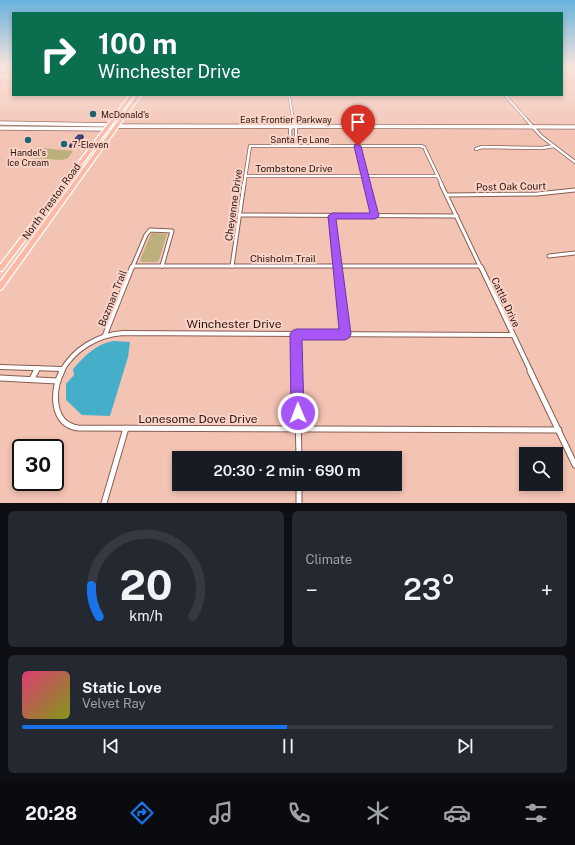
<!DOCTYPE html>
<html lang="en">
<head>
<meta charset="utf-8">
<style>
	:root { --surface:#171b24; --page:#242831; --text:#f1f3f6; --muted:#9ea1a6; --line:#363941; --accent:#1a73e8 }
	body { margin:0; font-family:"Public Sans",sans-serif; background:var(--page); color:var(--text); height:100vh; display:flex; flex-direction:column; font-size:15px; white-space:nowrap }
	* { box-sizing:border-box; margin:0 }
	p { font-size:13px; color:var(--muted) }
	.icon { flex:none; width:22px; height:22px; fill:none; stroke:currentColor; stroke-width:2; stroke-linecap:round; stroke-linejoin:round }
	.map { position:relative; height:503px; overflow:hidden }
	.side { display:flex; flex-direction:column; gap:8px; padding:8px; background:#0d0f14; flex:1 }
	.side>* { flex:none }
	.top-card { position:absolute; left:12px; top:12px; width:551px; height:84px; border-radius:0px; box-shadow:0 2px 6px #0003; background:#0b6e4f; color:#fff; overflow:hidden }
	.buttons { position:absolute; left:519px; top:447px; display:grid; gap:8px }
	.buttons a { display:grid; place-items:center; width:44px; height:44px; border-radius:0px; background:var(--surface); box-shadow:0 2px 6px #0003; font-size:20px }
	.speed { position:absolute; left:12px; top:439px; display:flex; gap:8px; font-size:20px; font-weight:700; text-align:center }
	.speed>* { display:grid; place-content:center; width:52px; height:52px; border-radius:50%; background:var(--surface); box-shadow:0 2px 6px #0003; line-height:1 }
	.speed .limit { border:2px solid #111; border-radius:6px; background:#fff; color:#111 }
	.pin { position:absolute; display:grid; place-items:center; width:34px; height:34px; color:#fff; margin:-41px -17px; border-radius:50% 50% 50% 0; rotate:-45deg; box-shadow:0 0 4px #0007 }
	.pin .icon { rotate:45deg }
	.me { position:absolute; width:44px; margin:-22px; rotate:359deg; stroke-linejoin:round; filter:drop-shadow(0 0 3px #0008) }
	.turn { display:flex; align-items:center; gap:14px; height:84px; padding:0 20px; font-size:18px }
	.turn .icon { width:52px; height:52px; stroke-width:2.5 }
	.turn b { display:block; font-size:28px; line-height:34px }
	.big { font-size:30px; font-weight:600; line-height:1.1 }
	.side .widget { flex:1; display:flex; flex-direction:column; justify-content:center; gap:6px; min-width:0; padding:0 14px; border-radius:6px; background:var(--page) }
	.side .dial { align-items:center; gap:0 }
	.dial svg { height:104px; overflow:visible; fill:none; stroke:var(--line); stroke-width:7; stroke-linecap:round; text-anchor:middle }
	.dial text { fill:var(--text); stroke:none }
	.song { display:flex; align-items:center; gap:12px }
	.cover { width:48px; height:48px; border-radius:6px; background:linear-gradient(135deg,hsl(340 70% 55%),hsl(70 70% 35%)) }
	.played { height:4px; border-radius:2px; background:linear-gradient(90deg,var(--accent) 50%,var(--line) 50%) }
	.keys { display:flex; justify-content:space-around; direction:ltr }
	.heat { display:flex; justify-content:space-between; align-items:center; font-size:22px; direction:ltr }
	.side .tiles { flex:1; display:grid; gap:8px; grid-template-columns:1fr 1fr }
	.widget:last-child { grid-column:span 2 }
	.trip { position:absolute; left:172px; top:451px; width:230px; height:40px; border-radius:0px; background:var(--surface); box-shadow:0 2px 6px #0003; font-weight:600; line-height:40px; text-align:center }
	.menu { display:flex; height:64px; justify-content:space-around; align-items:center; background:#090b0e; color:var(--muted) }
	.menu .icon { width:28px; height:28px }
	.menu .on { color:var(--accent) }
	.menu b { font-size:18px; color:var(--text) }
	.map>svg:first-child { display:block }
</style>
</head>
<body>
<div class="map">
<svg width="575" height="503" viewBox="0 0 575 503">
	<rect width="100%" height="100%" fill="#f3c3b4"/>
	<g fill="#bcb17d">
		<polygon points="42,148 73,151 68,158 62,160 31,158 38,149"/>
		<polygon points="153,233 167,234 159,260 157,262 142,262 140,260 151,234"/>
	</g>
	<path fill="#45afc9" d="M113,341l17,1 -2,15 -18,59 -28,-1 -16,-15v-16l8,-9 -1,-6c12,-13 21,-24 40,-28z"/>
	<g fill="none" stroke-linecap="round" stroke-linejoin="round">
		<g stroke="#885d51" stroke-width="3">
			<g id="minor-far4">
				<polyline points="564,66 575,74"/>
				<polyline points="0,71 5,71 12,66"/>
				<polyline points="289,95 293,119"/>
				<polyline points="505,95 526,119"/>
			</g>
		</g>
		<g stroke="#885d51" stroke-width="4">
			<g id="minor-far3">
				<polyline points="293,118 296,129 296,146"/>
				<polyline points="525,118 541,136 575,162"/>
				<polyline points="291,146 290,129 294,126"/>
				<polyline points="358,146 367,185"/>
				<polyline points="476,149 482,147 542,148 554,146"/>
				<polyline points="245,176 438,176"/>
				<polyline points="244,185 250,146 420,146 424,147 442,185"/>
			</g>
		</g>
		<g stroke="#885d51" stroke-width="5">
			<g id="minor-far2">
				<polyline points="367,184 375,216"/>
				<polyline points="441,184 481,268"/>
				<polyline points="447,195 537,194 575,190"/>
				<polyline points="239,215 457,216"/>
				<polyline points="332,216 338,268"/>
				<polyline points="549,256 575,253"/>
				<polyline points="133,266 480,266"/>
				<polyline points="232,266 244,184"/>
				<polyline points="132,268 146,235 150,230 172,231 162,266"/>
			</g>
		</g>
		<g stroke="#885d51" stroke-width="6">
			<g id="minor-far1">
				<polyline points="338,267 345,334"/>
				<polyline points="481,267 531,372"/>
				<polyline points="105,335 132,267"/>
				<polyline points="296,335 297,372"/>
				<polyline points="0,367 63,369"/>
				<polyline points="36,372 38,368"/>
				<path d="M61,372c13,-23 36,-37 62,-39l390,2"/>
			</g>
		</g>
		<g stroke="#885d51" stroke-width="7">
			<g id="minor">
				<path d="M62,371c-10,19 -11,53 16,57l481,2"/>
				<polyline points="297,371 299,458"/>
				<polyline points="530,371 575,465"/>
				<polyline points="0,378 57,381"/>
				<polyline points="32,379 36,371"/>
				<polyline points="299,484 299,503"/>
				<polyline points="104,503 126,428"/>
			</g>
		</g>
		<g stroke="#885d51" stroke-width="5">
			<g id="tertiary">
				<polyline points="0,123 114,125"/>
				<polyline points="0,128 106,129 117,126 575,127"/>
			</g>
		</g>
		<g stroke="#fff" stroke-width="2.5">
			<g id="primary">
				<polygon points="130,95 134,95 2,271 0,271 0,265"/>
				<polygon points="137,95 141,95 2,289 0,290 0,282"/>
			</g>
		</g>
		<use href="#minor-far4" stroke="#fff" stroke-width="2"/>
		<use href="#minor-far3" stroke="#fff" stroke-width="2.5"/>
		<use href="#minor-far2" stroke="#fff" stroke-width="3"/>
		<use href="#minor-far1" stroke="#fff" stroke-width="4"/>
		<use href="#minor" stroke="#fff" stroke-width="5"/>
		<use href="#tertiary" stroke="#fff" stroke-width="3.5"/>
		<use href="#primary" fill="#fcbaa6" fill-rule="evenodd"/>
	</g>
	<polygon fill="#3a4076" points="84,137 75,148 70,148 69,146"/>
	<polygon fill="#303460" points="83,135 84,137 75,148 74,147"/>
	<polygon fill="#444a89" stroke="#303460" points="78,135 83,135 74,147 69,146"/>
	<linearGradient id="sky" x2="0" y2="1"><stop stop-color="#67b2dc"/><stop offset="0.49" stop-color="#fae4dd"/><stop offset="1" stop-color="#fae4dd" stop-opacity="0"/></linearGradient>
	<rect width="575" height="136" fill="url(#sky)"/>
	<polygon fill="#a855f7" stroke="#6d37a1" points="355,144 361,146 379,216 375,219 336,219 351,334 349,338 345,340 302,340 304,413 302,418 298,420 293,418 291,413 290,334 292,331 296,329 339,329 328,216 332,213 370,213 354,146"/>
	<g fill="#1e6374" stroke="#fad2c6" stroke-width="1.5">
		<circle cx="93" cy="114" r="4"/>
		<circle cx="28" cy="140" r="4"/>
		<circle cx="64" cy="144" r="4"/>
	</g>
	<g text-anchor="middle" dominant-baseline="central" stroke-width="4" stroke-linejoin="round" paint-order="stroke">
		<g font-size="9" fill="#281712" stroke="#fad2c6" text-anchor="start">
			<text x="101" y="114">McDonald's</text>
			<text x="72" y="144">7-Eleven</text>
			<text x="28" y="152" text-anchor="middle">Handel's<tspan x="28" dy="10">Ice Cream</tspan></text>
		</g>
		<g font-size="9" fill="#281712" stroke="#fad2c6">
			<text x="286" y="119">East Frontier Parkway</text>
			<text x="300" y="139">Santa Fe Lane</text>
		</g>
		<g font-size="10" fill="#281712" stroke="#fad2c6">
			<text x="294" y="168">Tombstone Drive</text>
			<text transform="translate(511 186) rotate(-1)">Post Oak Court</text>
			<text transform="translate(51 201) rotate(-54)">North Preston Road</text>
			<text transform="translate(233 205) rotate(-82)">Cheyenne Drive</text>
			<text x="283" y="258">Chisholm Trail</text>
			<text transform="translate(112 298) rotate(-68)">Bozman Trail</text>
			<text transform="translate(506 302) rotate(65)">Cattle Drive</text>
		</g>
		<g font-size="12" fill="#281712" stroke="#fad2c6">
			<text x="234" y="324">Winchester Drive</text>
			<text x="198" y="419">Lonesome Dove Drive</text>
		</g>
	</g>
</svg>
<div class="buttons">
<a><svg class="icon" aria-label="search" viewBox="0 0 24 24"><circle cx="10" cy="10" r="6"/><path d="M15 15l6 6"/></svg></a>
</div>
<div class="speed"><div class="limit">30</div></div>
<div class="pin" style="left:358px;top:146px;background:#d93025"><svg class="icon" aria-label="arrive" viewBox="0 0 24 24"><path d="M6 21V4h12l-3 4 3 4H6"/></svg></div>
<svg class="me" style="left:298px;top:413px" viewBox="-20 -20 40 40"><circle r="17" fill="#a855f7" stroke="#fff" stroke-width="3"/><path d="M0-11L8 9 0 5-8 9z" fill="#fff"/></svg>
<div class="trip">20:30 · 2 min · 690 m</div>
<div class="top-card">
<div class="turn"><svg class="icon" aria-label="right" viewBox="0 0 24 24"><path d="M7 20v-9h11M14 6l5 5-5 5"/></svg><div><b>100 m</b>Winchester Drive</div></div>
</div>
</div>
<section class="side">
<div class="tiles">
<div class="widget dial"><svg viewBox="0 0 100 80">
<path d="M14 69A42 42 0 1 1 86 69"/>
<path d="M14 69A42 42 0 0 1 8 45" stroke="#1a73e8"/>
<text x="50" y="56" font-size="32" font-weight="700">20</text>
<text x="50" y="72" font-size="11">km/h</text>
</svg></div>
<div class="widget"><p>Climate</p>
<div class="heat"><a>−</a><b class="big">23°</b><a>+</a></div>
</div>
<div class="widget">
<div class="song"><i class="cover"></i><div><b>Static Love</b><p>Velvet Ray</p></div></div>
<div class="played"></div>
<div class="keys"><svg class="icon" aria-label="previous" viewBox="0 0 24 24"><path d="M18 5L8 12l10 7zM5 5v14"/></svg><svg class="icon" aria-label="pause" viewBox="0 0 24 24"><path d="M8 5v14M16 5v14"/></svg><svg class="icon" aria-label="next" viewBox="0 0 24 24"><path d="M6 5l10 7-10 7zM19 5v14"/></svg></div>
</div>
</div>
</section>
<nav class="menu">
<b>20:28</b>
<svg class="icon on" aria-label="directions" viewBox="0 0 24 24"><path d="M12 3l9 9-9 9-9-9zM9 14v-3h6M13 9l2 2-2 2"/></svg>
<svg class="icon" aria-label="music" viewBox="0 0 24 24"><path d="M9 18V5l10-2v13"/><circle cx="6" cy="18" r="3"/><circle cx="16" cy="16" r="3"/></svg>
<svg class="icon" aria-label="phone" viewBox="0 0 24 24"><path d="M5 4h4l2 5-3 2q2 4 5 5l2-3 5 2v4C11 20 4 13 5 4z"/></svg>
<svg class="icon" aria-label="climate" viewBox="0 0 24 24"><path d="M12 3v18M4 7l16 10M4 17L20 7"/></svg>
<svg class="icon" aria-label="car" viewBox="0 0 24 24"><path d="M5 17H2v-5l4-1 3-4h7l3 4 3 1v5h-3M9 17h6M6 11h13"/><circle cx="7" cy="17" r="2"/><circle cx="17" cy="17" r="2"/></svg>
<svg class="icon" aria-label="filters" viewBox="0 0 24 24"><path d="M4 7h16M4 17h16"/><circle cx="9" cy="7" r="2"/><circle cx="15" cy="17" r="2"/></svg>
</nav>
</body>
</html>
